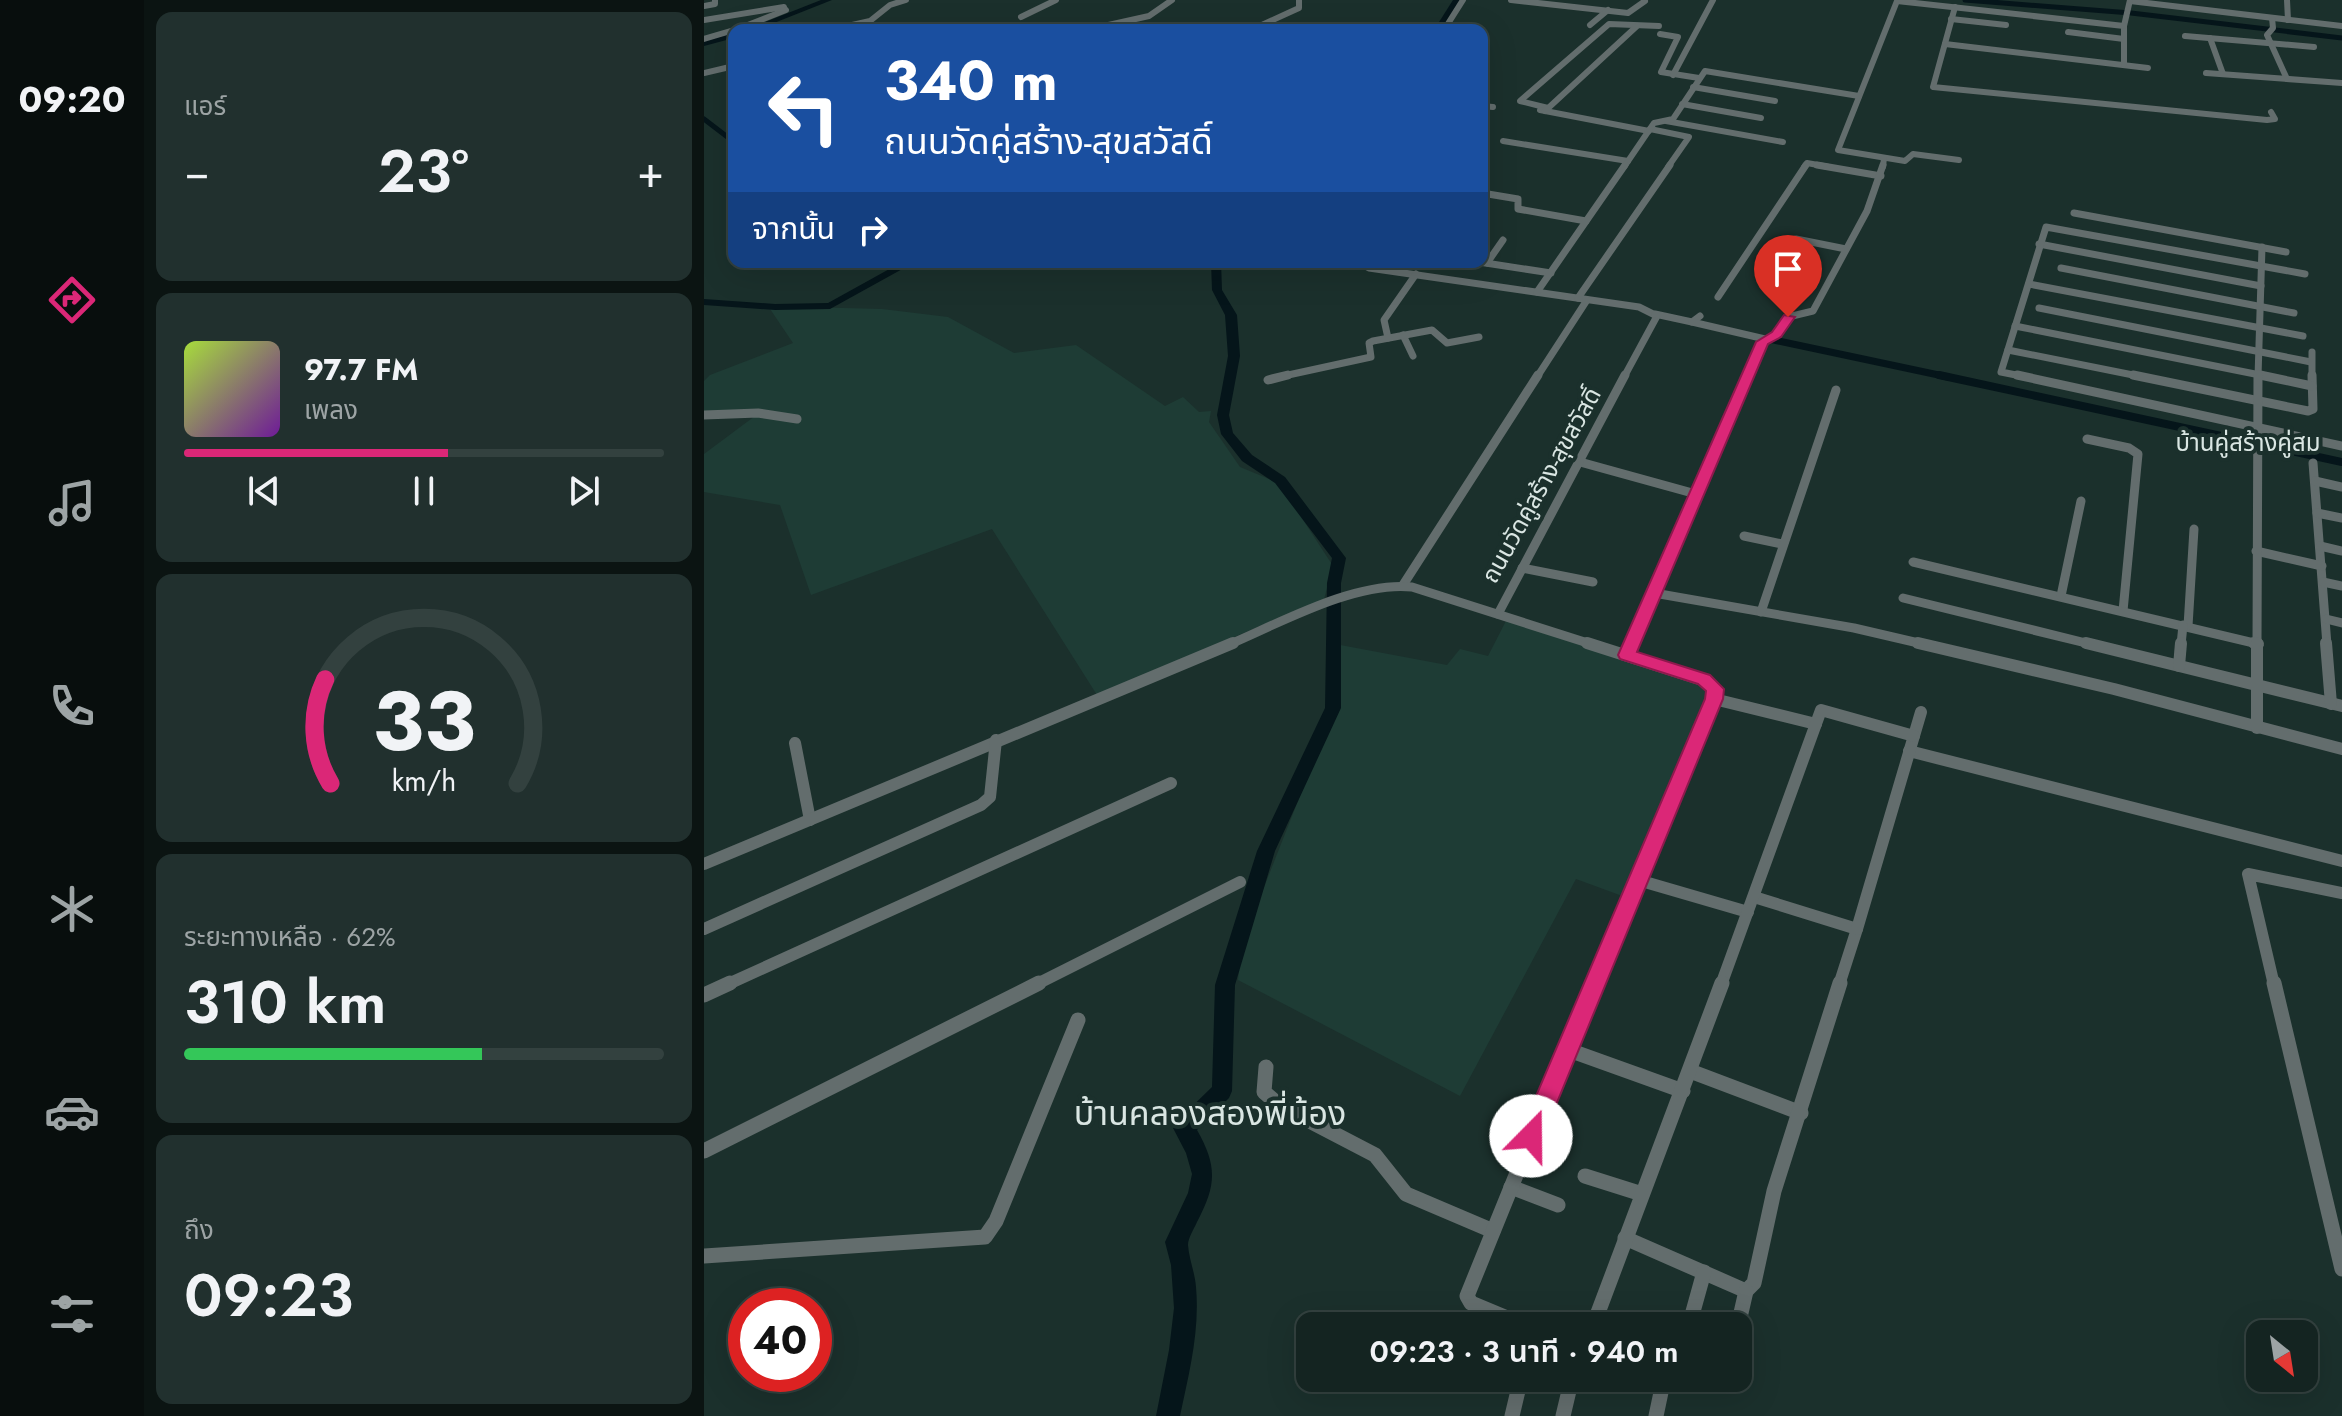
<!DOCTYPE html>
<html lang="th">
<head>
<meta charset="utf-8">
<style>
	:root { --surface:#142421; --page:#21302e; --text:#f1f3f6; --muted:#9da4a5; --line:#33413f; --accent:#db2777 }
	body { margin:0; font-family:Jost,"Noto Sans Thai",sans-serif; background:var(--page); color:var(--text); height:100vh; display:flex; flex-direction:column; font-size:30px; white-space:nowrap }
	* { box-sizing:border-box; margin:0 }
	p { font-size:26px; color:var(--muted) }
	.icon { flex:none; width:44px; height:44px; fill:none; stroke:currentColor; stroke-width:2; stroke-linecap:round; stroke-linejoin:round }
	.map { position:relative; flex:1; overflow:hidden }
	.side { display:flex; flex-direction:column; gap:12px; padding:12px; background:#0b1412; width:560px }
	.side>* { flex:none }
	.banner { position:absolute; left:24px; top:24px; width:760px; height:244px; border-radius:16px; box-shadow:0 8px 32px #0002,0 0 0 2px var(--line); background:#1a4fa0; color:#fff; overflow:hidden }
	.needle { width:52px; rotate:150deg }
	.buttons { position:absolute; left:1542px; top:1320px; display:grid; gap:16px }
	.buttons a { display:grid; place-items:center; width:72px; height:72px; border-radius:16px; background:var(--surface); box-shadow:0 8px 32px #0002,0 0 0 2px var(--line); font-size:40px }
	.speed { position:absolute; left:24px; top:1288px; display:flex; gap:16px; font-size:40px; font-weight:700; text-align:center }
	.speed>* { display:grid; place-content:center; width:104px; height:104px; border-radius:50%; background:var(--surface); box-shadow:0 8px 32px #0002,0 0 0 2px var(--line); line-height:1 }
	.speed .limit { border:12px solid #d22; background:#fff; color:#111 }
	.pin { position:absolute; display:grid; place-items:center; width:68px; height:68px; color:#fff; margin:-82px -34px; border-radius:50% 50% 50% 0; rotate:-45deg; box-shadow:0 0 8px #0007 }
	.pin .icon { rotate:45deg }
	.me { position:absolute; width:88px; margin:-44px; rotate:22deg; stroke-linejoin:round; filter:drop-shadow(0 0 6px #0008) }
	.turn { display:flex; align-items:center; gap:28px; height:168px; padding:0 24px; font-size:36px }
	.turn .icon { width:104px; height:104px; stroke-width:2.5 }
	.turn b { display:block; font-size:56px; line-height:68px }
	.then { display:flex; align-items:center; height:76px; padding:0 24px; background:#0003; gap:16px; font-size:30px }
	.big { font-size:60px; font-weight:600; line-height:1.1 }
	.side .tile { flex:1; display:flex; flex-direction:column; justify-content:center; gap:12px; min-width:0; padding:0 28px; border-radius:16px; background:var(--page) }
	.side .dial { align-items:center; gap:0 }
	.dial svg { height:208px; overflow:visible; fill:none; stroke:var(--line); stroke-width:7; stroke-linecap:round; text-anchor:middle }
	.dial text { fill:var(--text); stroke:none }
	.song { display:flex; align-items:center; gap:24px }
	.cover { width:96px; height:96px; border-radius:12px; background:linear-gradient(135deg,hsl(80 70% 55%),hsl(280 70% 35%)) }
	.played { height:8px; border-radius:4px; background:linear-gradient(90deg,var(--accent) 55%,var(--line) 55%) }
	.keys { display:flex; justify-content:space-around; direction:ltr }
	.heat { display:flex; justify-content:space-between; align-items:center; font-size:44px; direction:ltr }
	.charge { height:12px; border-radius:6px; background:linear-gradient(90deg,#34c759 62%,var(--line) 0) }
	.trip { position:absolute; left:592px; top:1312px; width:456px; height:80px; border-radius:16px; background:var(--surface); box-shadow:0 8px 32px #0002,0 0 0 2px var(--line); font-weight:600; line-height:80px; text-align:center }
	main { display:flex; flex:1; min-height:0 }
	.dock { display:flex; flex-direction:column; width:144px; justify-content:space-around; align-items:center; background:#080e0d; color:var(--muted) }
	.dock .icon { width:56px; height:56px }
	.dock .selected { color:var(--accent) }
	.dock b { font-size:36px; color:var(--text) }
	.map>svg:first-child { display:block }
</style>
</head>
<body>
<main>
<nav class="dock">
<b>09:20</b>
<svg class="icon selected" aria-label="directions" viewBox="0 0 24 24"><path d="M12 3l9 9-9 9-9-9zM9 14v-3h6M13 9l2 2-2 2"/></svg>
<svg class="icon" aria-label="music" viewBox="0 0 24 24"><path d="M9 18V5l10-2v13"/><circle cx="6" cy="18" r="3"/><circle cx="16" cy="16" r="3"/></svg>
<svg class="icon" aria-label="phone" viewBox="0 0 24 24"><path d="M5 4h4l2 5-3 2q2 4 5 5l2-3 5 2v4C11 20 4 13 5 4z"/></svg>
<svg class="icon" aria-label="climate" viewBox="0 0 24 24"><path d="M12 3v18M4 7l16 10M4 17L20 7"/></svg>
<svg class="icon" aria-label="car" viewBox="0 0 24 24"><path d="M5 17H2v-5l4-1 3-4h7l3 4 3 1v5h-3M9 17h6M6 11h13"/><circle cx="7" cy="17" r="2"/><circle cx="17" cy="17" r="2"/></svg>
<svg class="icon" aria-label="filters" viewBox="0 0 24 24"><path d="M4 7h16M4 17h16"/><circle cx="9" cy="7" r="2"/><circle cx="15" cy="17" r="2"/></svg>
</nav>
<section class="side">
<div class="tile"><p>แอร์</p>
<div class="heat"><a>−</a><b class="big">23°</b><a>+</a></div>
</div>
<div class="tile">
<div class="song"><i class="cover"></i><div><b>97.7 FM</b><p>เพลง</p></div></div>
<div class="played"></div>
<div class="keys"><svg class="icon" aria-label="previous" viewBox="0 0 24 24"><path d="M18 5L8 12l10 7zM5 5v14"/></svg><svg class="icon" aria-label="pause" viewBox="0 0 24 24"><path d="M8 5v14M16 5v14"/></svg><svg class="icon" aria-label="next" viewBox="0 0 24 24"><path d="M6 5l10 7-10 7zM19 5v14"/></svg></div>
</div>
<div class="tile dial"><svg viewBox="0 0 100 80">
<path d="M14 69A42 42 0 1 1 86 69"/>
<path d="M14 69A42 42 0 0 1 12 29" stroke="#db2777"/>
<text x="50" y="56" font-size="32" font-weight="700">33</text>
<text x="50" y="72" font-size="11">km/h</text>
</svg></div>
<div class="tile"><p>ระยะทางเหลือ · 62%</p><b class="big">310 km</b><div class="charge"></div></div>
<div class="tile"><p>ถึง</p><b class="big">09:23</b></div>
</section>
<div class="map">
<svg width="1638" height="1416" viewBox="0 0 1638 1416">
	<rect width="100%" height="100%" fill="#1b302c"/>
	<g fill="#1e3c35">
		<polygon points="64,306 178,309 244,317 310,353 372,345 461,406 479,397 495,412 507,411 505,422 536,467 575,483 629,566 620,599 393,695 288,529 107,595 76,505 0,492 0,454 51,416 0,417 0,381 6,375 89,343"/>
		<polygon points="803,619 1002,682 1005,694 921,897 872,879 756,1096 534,980 538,943 620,735 629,691 631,644 743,665 756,649 784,656"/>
	</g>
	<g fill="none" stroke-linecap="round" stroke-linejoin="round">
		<g stroke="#05151a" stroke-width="5">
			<polyline points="1261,0 1427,13 1638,38"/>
			<polyline points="0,119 30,142"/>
		</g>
		<polyline stroke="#05151a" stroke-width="7" points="1065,339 1244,377"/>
		<polyline stroke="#05151a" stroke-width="8" points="1235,375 1638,462"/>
		<g fill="#05151a" fill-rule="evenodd">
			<polygon points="117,0 128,0 52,30 41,30"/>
			<polygon points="749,0 757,0 738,30 730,30"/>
			<polygon points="30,33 30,38 0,46 0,41"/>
			<polygon points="198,262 211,262 126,309 71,310 0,305 0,299 71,304 124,303"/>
			<path d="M507,262h10l1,28 15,25 3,41 -11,59 4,18 19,22 33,22 61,81 -5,25v125l-66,143 -40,134 -3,106 -3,7 -32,32c21,37 19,56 0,92 -3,7 -9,16 -9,23 1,14 7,28 8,42 4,44 -7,87 -16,129h-24l13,-66 5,-42 -3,-43 -6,-23 23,-49 4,-19 -6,-21 -13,-25 4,-7 35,-34 3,-102 42,-134 68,-143 2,-125 5,-25 -57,-75 -33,-22 -21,-27 -4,-19 11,-59 -3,-41 -13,-25z"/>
		</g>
		<g stroke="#636d6d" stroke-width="6">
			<polyline points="807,0 924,13 941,1"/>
			<polyline points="1583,0 1584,20"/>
			<polyline points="1426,1 1638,26"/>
			<polyline points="0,6 11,4 11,0"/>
			<polyline points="1251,7 1229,87 1563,120 1571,119 1567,112"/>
			<polyline points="317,17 352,0"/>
			<polyline points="1568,18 1569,28 1563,35 1583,79"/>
			<polyline points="1247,19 1302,25"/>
			<polyline points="0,20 80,7"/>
			<polyline points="886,25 904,10"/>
			<polyline points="31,30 82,10"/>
			<polyline points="126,30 166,21 186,5 202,0"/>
			<polyline points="382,30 445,16 468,0"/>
			<polyline points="547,30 595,8 595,0"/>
			<polyline points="740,30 759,0"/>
			<polyline points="1364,32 1420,39"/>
			<polyline points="956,34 974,37 957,72 995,78"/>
			<polyline points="1481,36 1610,47"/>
			<polyline points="1506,38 1519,74"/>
			<polyline points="0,39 30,30"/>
			<polyline points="1241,44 1444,68"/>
			<polyline points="1420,64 1420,26 1426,0"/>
			<polyline points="0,73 30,66"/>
			<polyline points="1502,73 1638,83"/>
			<polyline points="969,75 1009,0"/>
			<polyline points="989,87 1071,101"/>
			<polyline points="978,104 1057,118"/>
			<polyline points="778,106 789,107"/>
			<polyline points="844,108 816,101 905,24 955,26"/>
			<polyline points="836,110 945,131"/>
			<polyline points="841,111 933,26"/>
			<polyline points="962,121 1079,142"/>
			<polyline points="946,129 985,137 964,167"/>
			<polyline points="799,141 924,161"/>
			<polyline points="1255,160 1209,154 1201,161 1134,150 1193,1 1420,26"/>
			<polyline points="920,167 950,123 969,119 1001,71 1155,96"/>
			<polyline points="1100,167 1103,163 1125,167"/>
			<polyline points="1179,167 1180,158"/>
		</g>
		<g stroke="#636d6d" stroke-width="7">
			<polyline points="1113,165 1177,176"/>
			<polyline points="778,193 814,199 814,209 882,221"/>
			<polyline points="1370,213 1582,252"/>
			<polyline points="1092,239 1142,249"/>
			<polyline points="1335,244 1557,286"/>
			<polyline points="654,262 665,268 935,307 953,316 920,377"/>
			<polyline points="775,262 847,273"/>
			<polyline points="783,263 799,240"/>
			<polyline points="1357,268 1590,313"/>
			<polyline points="1325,284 1599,336"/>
			<polyline points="833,292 921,165"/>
			<polyline points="1014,297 1102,165"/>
			<polyline points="874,298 966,165"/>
			<polyline points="1335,308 1607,362"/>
			<polyline points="951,314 988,322 996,316"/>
			<polyline points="988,322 1061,339"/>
			<polyline points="1311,326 1566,377"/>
			<polyline points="699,335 709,356"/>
			<polyline points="684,338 680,320 712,274"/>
			<polyline points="1304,350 1439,377"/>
			<polyline points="1608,352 1608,377"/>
			<polyline points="575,377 667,357 665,343 669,341 728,330 743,343 775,337"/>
			<polyline points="833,377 883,300"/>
			<polyline points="1043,377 1058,342 1074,333 1084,317 1109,311 1163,211 1179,165"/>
			<polyline points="1322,377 1297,372 1342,227 1601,274"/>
			<polyline points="1554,377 1558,247"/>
		</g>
		<g stroke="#636d6d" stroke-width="9">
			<polyline points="1313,375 1638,446"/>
			<polyline points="1429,375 1604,411 1609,409 1608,375"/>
			<polyline points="1556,375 1608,386"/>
			<polyline points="564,380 584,375"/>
			<polyline points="0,415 54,413 93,419"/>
			<polyline points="1383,439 1425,448 1434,454 1419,611"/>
			<polyline points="876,462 992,494"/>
			<polyline points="1609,463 1623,645"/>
			<polyline points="1611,481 1638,487"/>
			<polyline points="1613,513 1638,518"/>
			<polyline points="1040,536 1078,544"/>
			<polyline points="1616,546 1638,551"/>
			<polyline points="1552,551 1618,566"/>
			<polyline points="1209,562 1554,644"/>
			<polyline points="818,568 889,582"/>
			<polyline points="1619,582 1638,586"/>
			<polyline points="699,585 834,375"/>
			<polyline points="950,593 1150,628 1223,645"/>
			<polyline points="1357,596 1377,501"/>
			<polyline points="1199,598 1390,645"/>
			<polyline points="1057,612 1132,390"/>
			<polyline points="794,614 921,375"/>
			<polyline points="1622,619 1638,623"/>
			<polyline points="1484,626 1490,529"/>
			<path d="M524,645c52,-22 127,-64 184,-58l182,58"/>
			<polyline points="927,645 1044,375"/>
			<polyline points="1477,645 1479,625"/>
			<polyline points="1553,645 1554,375"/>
		</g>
		<g stroke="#636d6d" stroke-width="12">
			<polyline points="883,643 1005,682 1011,689 1010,699 889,985"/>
			<polyline points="1214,643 1410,689 1638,749"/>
			<polyline points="1382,643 1638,706"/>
			<polyline points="1550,643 1554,644"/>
			<polyline points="1553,643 1553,728"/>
			<polyline points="1622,643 1627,704"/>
			<polyline points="923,655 928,643"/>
			<polyline points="1475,666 1477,643"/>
			<polyline points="1010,699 1112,724"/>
			<polyline points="91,743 106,820"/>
			<polyline points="1205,751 1638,861"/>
			<polyline points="0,864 529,643"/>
			<polyline points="934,880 1044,912"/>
			<polyline points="1050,897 1153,929 1135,985"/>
			<polyline points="0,929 277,805 286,797 292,740"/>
			<polyline points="1153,929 1217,712"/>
			<polyline points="22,985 467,783"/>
			<polyline points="331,985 536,882"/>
			<polyline points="1017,985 1117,710 1210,736"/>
			<polyline points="1570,985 1544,874 1638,893"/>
		</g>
		<g stroke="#636d6d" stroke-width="15">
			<polyline points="1570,983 1638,1269"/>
			<polyline points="0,995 26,983"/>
			<polyline points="862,1049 979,1091"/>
			<polyline points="562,1067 560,1092 575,1105 671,1155 702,1194 789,1231"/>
			<polyline points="986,1071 1097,1113"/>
			<polyline points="0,1151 335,983"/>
			<polyline points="881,1176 938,1194"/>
			<polyline points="807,1187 854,1205"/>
			<polyline points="921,1238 1042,1291 1050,1283 1070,1191 1136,983"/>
			<polyline points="0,1256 281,1237 292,1221 374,1020"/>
			<polyline points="822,1326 767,1303 763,1296 890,983"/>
			<polyline points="830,1326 835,1326"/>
			<polyline points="889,1326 1018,983"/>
			<polyline points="985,1326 1000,1272"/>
			<polyline points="1034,1326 1042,1291"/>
			<polyline points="808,1416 817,1378"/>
			<polyline points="859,1416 868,1378"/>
			<polyline points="952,1416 960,1378"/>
		</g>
	</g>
	<polygon fill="#db2777" stroke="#8e194d" stroke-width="2" points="1080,315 1091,317 1077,337 1064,344 933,652 1006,675 1020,689 1019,699 836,1144 827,1148 818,1144 815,1136 1001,699 1002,691 994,684 916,659 914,655 1052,342 1068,332"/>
	<g text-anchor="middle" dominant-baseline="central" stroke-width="8" stroke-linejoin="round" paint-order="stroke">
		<g font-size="24" fill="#dae6e3" stroke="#1b302c">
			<text x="1544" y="442">บ้านคู่สร้างคู่สม</text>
		</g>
		<g font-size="24" fill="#dae6e3" stroke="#1b302c">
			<text transform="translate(837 485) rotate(-61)">ถนนวัดคู่สร้าง-สุขสวัสดิ์</text>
		</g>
		<g font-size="34" fill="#dae6e3" stroke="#1b302c">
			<text x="506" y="1113">บ้านคลองสองพี่น้อง</text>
		</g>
	</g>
</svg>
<div class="buttons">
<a><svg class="needle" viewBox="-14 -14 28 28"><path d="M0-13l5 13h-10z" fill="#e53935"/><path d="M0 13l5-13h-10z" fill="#9da4a5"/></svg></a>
</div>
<div class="speed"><div class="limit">40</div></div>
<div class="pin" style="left:1084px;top:317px;background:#d93025"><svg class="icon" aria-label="arrive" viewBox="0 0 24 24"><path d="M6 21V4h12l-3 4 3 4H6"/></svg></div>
<svg class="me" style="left:827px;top:1136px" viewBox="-20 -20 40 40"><circle r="19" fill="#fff"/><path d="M0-13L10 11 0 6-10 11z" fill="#db2777"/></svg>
<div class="trip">09:23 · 3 นาที · 940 m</div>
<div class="banner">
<div class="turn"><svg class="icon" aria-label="left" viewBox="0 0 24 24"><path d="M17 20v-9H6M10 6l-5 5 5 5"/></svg><div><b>340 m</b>ถนนวัดคู่สร้าง-สุขสวัสดิ์</div></div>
<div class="then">จากนั้น<svg class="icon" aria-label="right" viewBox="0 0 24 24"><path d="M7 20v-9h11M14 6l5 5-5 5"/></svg></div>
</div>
</div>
</main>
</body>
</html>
